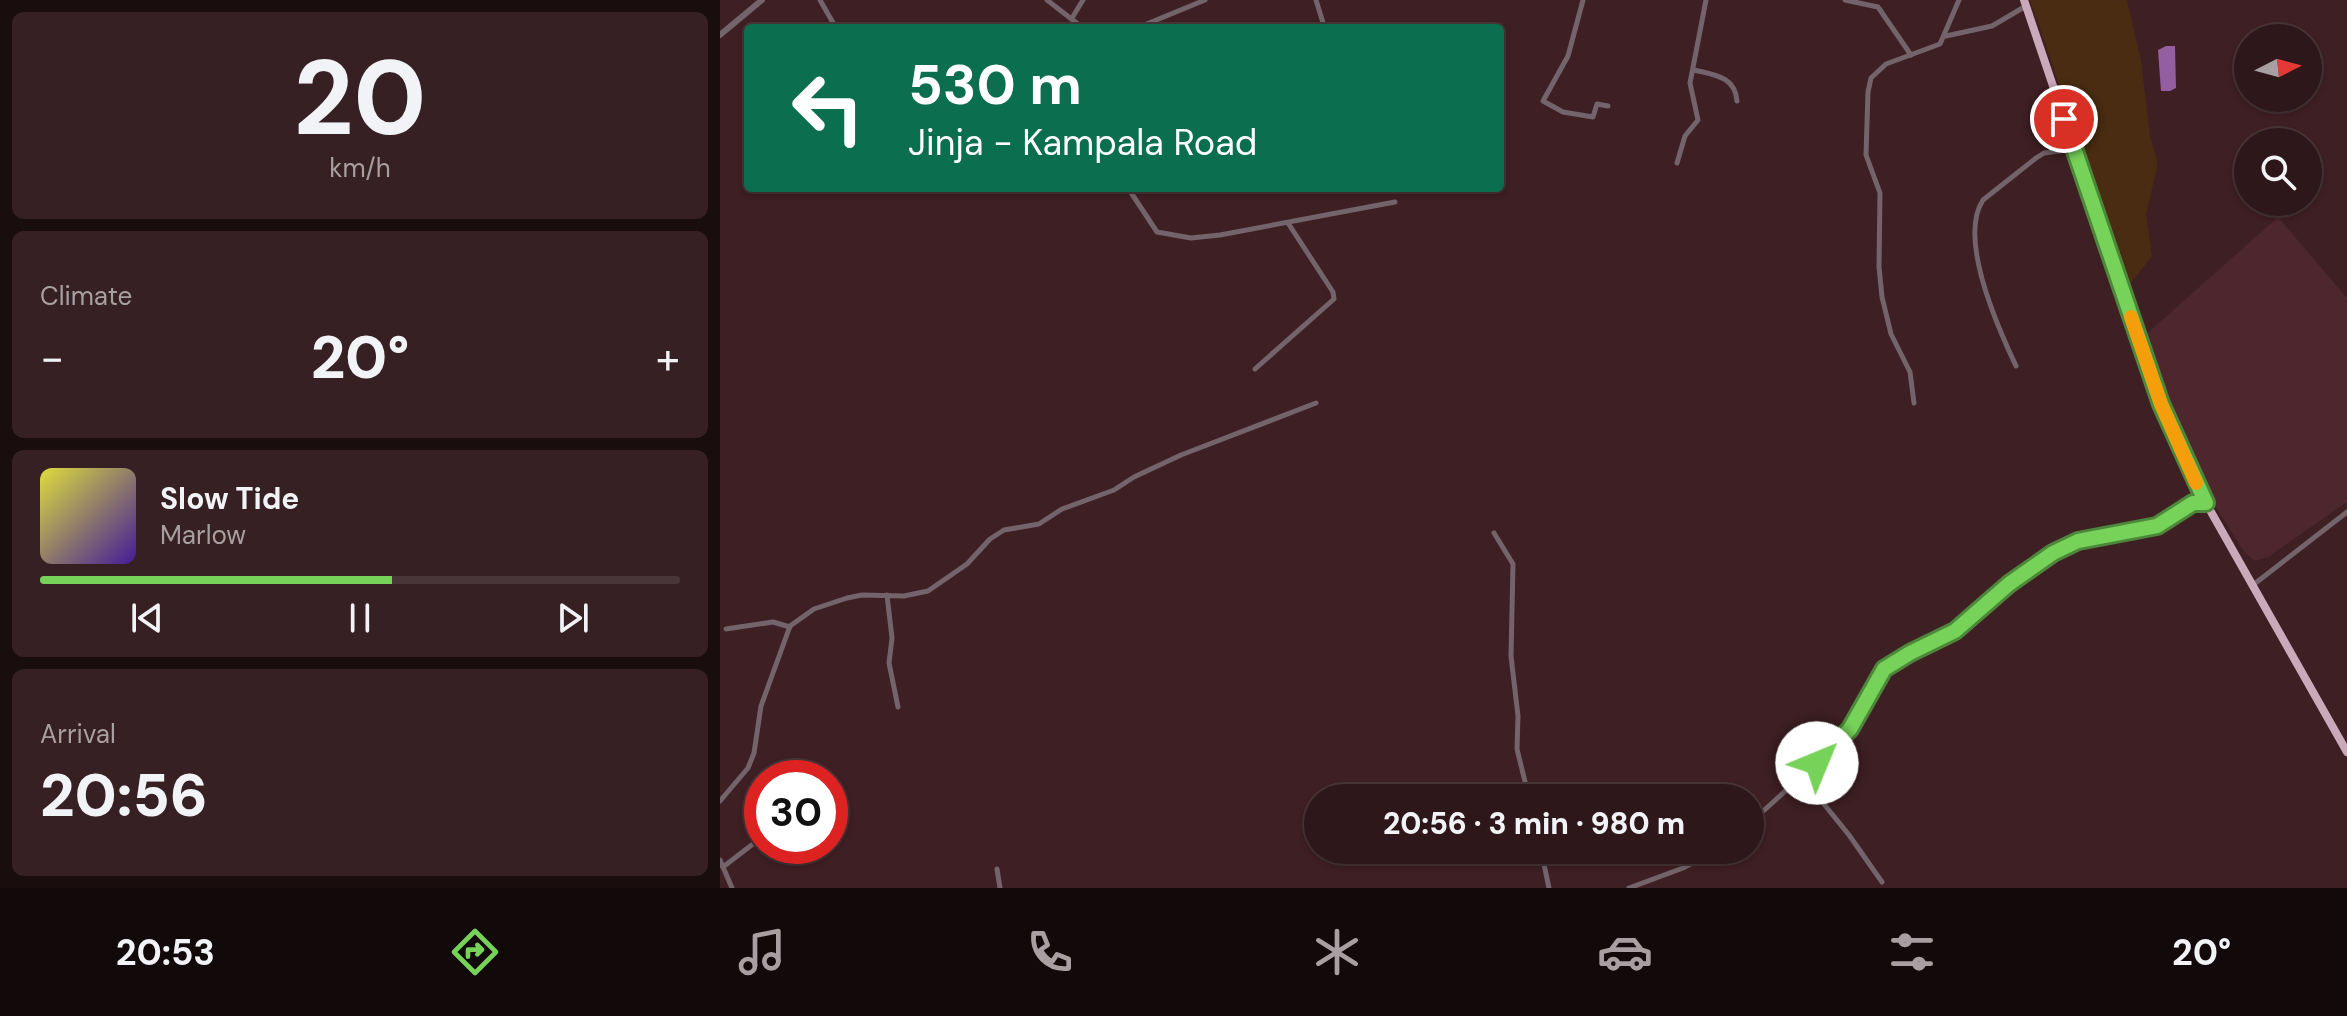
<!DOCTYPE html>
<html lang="en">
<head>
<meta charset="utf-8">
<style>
	:root { --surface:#2e171a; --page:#362023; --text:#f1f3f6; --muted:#a79fa2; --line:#493639; --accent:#77d259 }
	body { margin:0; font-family:"DM Sans",sans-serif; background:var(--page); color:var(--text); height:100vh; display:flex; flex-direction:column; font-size:30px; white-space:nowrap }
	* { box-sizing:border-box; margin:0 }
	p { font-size:26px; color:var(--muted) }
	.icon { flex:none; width:44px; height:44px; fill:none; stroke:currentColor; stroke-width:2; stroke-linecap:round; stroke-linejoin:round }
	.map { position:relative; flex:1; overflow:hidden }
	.details { display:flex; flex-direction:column; gap:12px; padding:12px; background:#190d0e; width:720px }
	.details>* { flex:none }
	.banner { position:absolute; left:24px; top:24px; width:760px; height:168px; border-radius:8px; box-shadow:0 2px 6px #0004,0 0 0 2px var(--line); background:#0b6e4f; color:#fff; overflow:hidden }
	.needle { width:52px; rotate:84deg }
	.tools { position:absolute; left:1514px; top:24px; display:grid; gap:16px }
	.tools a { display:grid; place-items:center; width:88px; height:88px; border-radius:50%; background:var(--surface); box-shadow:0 2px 6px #0004,0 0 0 2px var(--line); font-size:40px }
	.speed { position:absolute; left:24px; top:760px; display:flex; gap:16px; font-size:40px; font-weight:700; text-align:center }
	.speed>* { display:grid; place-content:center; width:104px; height:104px; border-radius:50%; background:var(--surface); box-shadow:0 2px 6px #0004,0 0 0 2px var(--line); line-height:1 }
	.speed .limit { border:12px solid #d22; background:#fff; color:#111 }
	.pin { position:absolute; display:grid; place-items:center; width:68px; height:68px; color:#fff; margin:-34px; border:4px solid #fff; border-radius:50%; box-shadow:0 2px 8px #0007 }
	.me { position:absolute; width:88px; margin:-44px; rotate:45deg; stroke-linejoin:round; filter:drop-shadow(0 0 6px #0008) }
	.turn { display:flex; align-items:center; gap:28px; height:168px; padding:0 32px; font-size:36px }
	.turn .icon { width:104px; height:104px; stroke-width:2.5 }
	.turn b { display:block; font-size:56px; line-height:68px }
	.big { font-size:60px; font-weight:800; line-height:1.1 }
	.details .tile { flex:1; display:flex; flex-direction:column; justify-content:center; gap:12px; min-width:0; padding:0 28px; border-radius:12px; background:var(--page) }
	.details .dial { align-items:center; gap:0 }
	.dial b { font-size:104px; line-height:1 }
	.song { display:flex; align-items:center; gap:24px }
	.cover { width:96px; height:96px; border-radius:12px; background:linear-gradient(135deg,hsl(60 70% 55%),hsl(260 70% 35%)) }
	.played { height:8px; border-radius:4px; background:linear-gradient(90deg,var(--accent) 55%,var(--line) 55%) }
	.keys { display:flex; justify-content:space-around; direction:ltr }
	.heat { display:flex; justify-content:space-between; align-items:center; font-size:44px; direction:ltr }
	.trip { position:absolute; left:584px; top:784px; width:460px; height:80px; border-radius:40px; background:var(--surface); box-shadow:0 2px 6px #0004,0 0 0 2px var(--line); font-weight:800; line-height:80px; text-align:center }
	.tabs { display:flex; height:128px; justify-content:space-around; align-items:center; background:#12090a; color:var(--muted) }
	.tabs .icon { width:56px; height:56px }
	.tabs .selected { color:var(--accent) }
	.tabs b { font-size:36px; color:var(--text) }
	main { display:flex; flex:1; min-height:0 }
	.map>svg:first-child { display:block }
</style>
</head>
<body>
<main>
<section class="details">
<div class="tile dial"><b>20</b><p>km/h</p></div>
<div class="tile"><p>Climate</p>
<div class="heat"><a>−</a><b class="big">20°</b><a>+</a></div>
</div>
<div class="tile">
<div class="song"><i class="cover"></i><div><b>Slow Tide</b><p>Marlow</p></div></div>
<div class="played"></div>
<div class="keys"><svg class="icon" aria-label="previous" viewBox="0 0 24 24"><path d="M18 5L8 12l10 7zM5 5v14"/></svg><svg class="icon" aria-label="pause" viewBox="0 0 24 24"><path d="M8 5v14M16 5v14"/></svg><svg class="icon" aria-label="next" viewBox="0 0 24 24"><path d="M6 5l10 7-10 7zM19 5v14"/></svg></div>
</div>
<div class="tile"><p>Arrival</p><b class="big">20:56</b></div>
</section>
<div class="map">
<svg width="1627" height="888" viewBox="0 0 1627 888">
	<rect width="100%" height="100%" fill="#3e1f23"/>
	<polygon fill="#4d272d" points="1558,217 1627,298 1627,502 1548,557 1535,561 1525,553 1493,503 1453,422 1423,337"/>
	<polygon fill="#492c11" points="1310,0 1407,0 1421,60 1430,136 1438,164 1426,214 1432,256 1408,287"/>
	<polygon fill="#945ea1" points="1446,46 1455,46 1456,88 1450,91 1441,91 1438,50"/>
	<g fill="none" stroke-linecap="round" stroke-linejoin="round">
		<g stroke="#73646b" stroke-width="5">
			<polyline points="100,0 116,28"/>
			<polyline points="327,0 363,28"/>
			<polyline points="596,0 604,26"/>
			<polyline points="863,0 848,56 823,101 843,112 873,117 877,104 888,106"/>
			<polyline points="1125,0 1158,7 1191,55"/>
			<polyline points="352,18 363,0"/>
			<polyline points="417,28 485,0"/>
			<polyline points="1226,36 1272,26 1306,6"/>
			<path d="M974,70c20,5 41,6 43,31"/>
			<polyline points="957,163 965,136 978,120 970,83 986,0"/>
			<polyline points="408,188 437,232 471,238 500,235 675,202"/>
			<path d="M1296,366c-18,-38 -58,-128 -33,-166l53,-42 8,-5 30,-4"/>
			<polyline points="535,369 614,299 613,292 568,223"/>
			<polyline points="1194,403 1190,372 1171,334 1162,297 1159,267 1160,193 1146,155 1148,92 1151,78 1166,64 1220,44 1239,0"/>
			<polyline points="774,533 793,564 791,656 798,716 797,749 809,798"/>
			<polyline points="1533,585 1627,512"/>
			<polyline points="167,595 172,638 169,663 178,707"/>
			<polyline points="6,629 53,622 70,627"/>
			<polyline points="1082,777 1129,835 1162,882"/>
			<polyline points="0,801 28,768 34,753 41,706 70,626 94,609 127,598 142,595 184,596 208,591 247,564 270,539 284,530 319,524 342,509 394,490 414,477 461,455 596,403"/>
			<polyline points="1030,823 1115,746 1139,716 1161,674 1170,664 1235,631 1289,584 1344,547 1377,537 1437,526 1473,503 1485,503"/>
			<polyline points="821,850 829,888"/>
			<polyline points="0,860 12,888"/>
			<polyline points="3,867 42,837"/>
			<polyline points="277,869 280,888"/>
			<polyline points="909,888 963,868 997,850"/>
		</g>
		<polyline stroke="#73646b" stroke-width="6" points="0,35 42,0"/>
		<polyline stroke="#caa9ba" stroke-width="8" points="1304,0 1430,373 1458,444 1486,503 1627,752"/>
	</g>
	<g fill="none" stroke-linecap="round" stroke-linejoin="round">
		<g stroke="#4d883a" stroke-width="20">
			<polyline id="route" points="1097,763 1130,729 1164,669 1190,653 1235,631 1289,584 1333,553 1358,541 1437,526 1473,503 1486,503 1441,404 1344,119"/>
		</g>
		<use href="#route" stroke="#77d259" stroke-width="14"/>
		<polyline stroke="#f59e0b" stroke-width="14" points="1411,317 1441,404 1476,483"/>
	</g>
</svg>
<div class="tools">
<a><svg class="needle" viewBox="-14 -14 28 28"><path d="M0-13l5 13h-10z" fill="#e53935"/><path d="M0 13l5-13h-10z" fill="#a79fa2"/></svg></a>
<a><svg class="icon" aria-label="search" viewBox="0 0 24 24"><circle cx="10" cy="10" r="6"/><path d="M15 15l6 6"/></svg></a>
</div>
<div class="speed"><div class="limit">30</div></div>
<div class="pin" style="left:1344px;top:119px;background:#d93025"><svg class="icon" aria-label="arrive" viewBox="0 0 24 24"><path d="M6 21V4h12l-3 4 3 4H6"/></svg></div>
<svg class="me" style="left:1097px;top:763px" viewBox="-20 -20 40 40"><circle r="19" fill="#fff"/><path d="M0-13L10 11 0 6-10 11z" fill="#77d259"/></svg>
<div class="trip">20:56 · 3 min · 980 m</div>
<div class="banner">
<div class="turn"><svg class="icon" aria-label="left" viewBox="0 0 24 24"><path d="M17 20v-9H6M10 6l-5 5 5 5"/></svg><div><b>530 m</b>Jinja - Kampala Road</div></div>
</div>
</div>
</main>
<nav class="tabs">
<b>20:53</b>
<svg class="icon selected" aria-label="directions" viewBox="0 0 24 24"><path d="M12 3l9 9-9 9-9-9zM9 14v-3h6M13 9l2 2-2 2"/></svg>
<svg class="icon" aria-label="music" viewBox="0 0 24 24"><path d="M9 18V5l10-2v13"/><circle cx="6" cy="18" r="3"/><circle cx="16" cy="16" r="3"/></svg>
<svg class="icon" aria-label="phone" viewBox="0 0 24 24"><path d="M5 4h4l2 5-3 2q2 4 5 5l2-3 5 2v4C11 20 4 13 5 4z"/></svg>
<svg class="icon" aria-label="climate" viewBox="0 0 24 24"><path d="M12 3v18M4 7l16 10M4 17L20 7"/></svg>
<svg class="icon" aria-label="car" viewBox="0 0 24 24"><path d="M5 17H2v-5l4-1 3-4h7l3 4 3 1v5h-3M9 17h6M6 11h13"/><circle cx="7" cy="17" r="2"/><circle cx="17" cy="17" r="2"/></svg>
<svg class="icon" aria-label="filters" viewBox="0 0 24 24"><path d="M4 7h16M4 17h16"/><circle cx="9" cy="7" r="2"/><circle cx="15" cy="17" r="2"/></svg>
<b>20°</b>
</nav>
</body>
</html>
